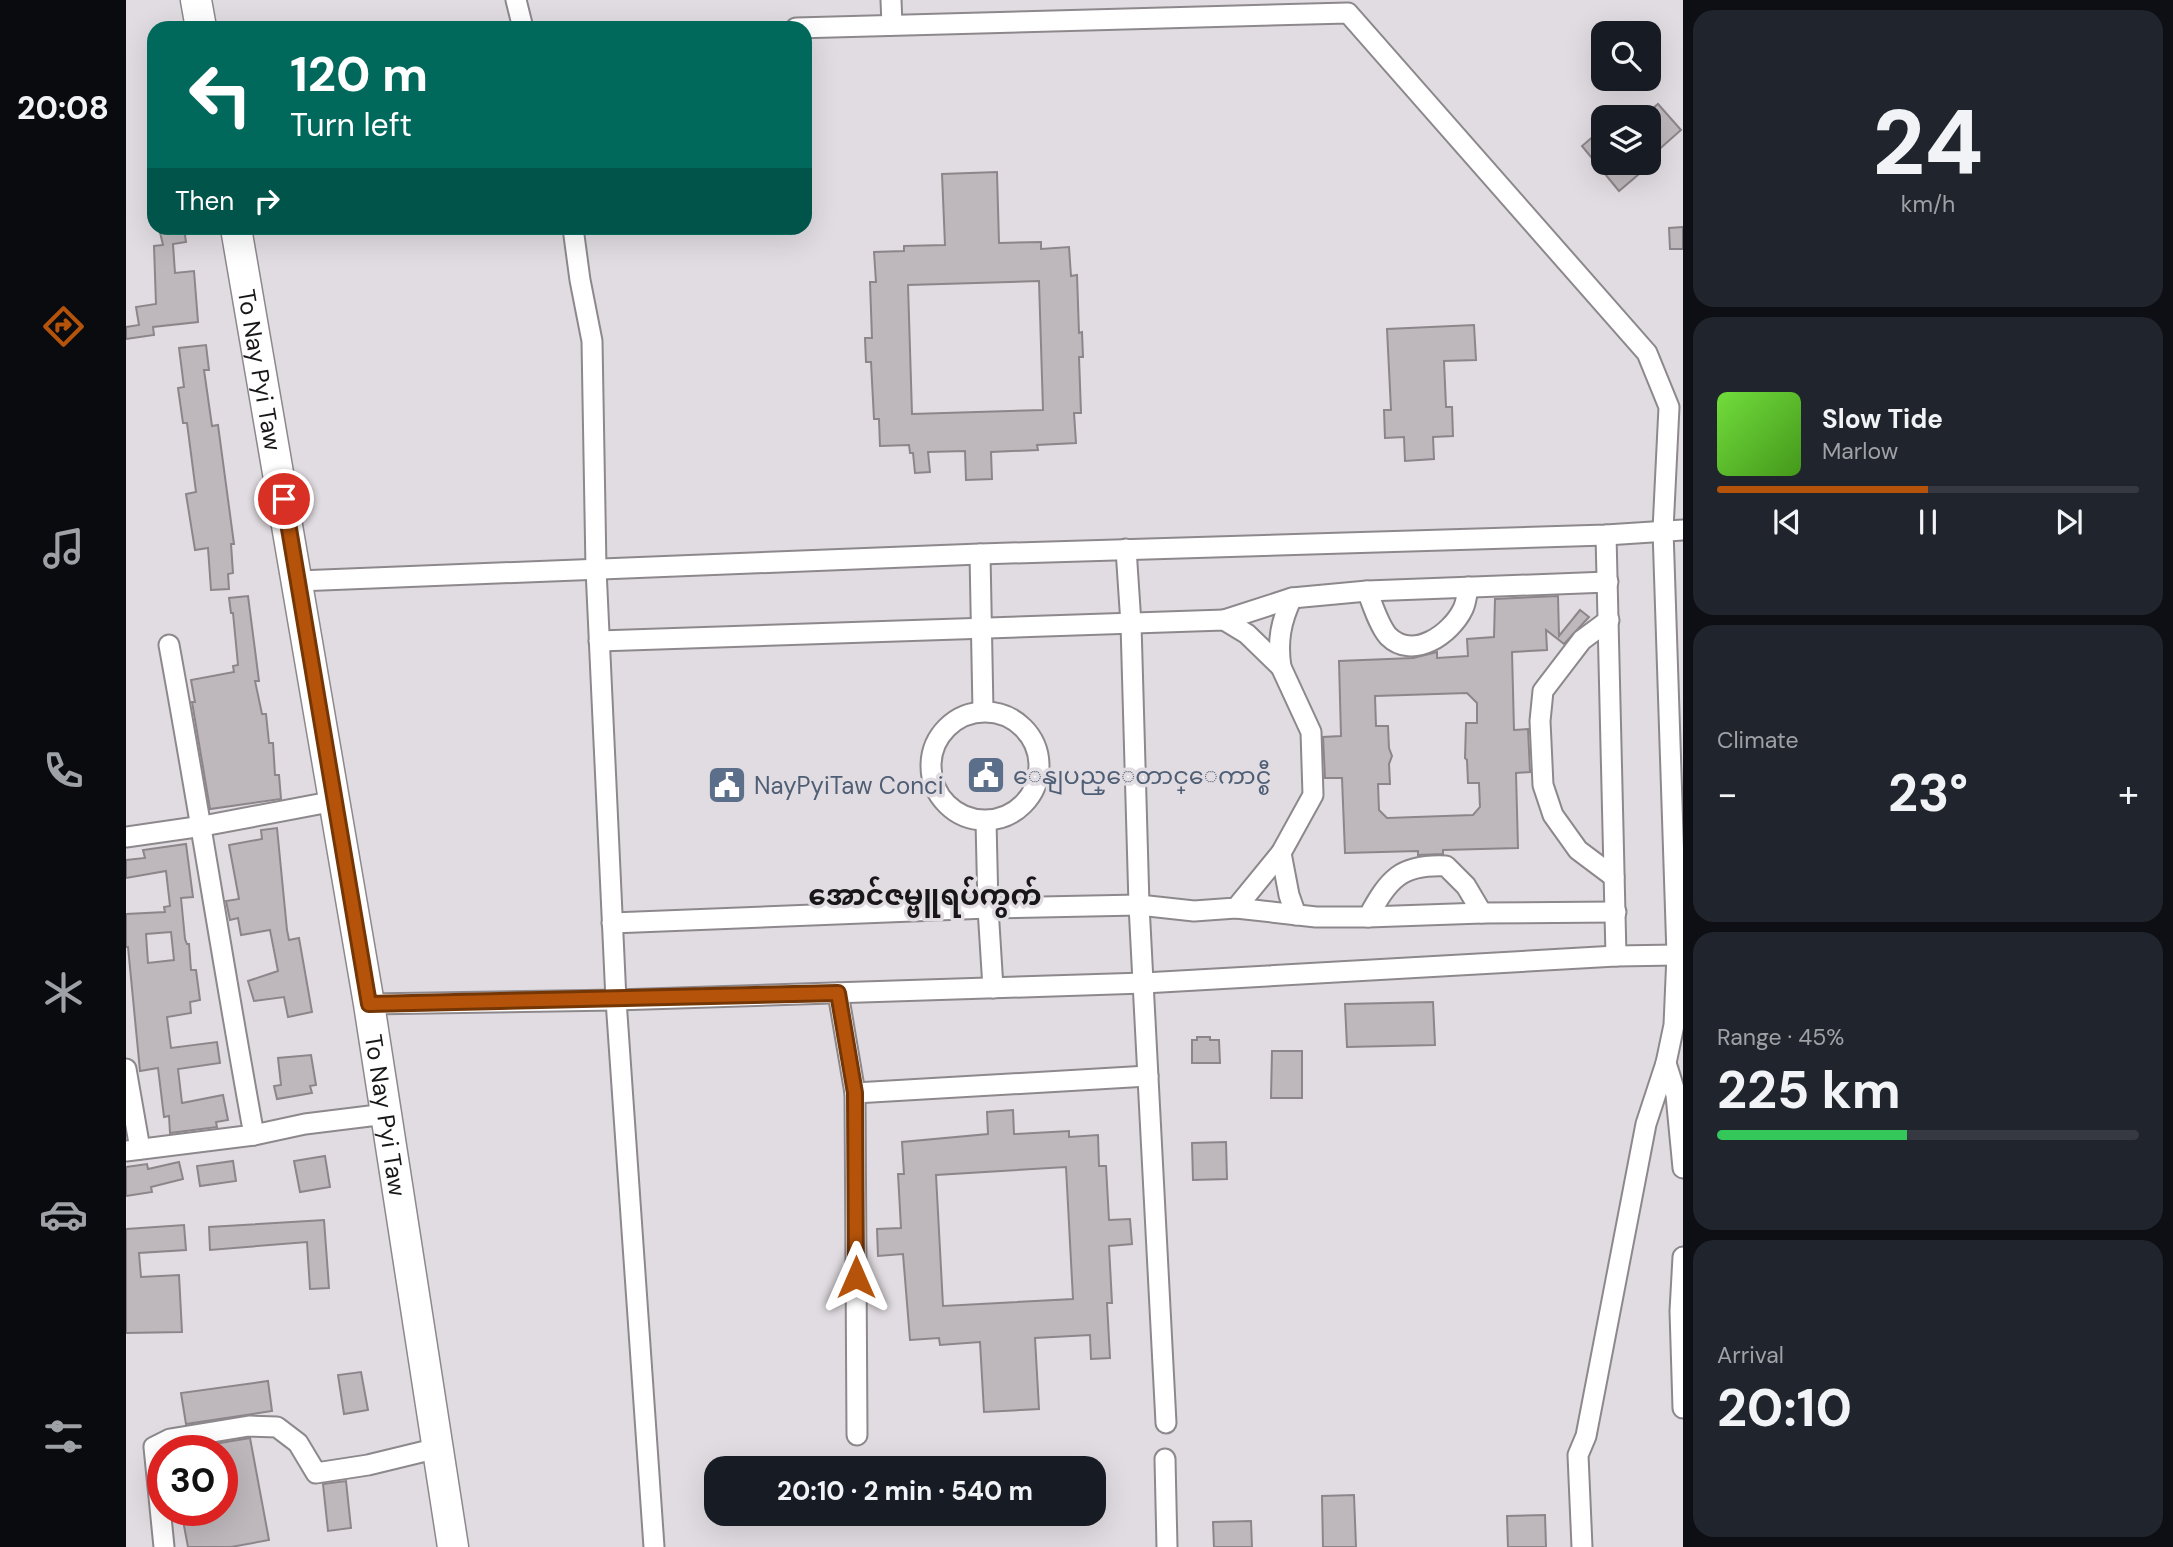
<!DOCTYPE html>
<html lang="en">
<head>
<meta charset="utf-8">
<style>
	:root { --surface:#171b24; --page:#20242c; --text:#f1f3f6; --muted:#9ea1a6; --line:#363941; --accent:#b45309 }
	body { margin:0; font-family:"DM Sans","Noto Sans Myanmar",sans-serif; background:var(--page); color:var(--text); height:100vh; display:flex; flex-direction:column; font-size:26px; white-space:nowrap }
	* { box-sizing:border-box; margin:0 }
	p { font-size:23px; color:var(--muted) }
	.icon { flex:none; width:38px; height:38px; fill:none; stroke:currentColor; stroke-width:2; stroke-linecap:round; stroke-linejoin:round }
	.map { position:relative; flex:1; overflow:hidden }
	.side { display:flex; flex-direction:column; gap:10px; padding:10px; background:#0d0f14; width:490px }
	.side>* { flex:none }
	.guide { position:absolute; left:21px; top:21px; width:665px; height:214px; border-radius:21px; box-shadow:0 7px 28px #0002; background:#00695c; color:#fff; overflow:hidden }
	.buttons { position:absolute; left:1465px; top:21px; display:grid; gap:14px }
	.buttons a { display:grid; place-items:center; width:70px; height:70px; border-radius:14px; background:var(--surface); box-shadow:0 7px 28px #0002; font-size:35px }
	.speed { position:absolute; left:21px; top:1435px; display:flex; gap:14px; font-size:35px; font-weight:700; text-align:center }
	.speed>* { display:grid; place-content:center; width:91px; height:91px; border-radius:50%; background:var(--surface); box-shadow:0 7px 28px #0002; line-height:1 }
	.speed .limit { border:10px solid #d22; background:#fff; color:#111 }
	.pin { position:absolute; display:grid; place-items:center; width:60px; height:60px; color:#fff; margin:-30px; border:4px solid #fff; border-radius:50%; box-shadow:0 2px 7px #0007 }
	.me { position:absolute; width:77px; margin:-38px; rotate:0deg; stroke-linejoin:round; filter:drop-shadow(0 0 5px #0008) }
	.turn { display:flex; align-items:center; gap:24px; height:147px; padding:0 28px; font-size:32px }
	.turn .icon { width:91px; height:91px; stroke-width:2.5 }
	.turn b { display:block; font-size:49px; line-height:60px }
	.then { display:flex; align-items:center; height:66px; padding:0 28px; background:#0003; gap:14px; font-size:26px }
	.big { font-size:52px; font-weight:700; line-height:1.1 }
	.side .widget { flex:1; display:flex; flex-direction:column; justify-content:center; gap:10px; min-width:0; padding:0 24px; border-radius:21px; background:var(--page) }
	.side .dial { align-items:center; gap:0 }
	.dial b { font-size:91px; line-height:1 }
	.song { display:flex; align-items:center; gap:21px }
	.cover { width:84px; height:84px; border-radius:10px; background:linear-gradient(135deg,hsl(100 70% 55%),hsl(100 70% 35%)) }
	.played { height:7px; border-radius:4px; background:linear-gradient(90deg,var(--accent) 50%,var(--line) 50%) }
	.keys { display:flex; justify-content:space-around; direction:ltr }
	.heat { display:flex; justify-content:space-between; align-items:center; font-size:38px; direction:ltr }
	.charge { height:10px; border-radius:5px; background:linear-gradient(90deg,#34c759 45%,var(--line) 0) }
	.trip { position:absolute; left:578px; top:1456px; width:402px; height:70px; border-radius:21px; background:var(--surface); box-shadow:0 7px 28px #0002; font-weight:700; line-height:70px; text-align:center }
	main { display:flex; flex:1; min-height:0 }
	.tab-bar { display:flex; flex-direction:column; width:126px; justify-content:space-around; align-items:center; background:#090b0e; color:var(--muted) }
	.tab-bar .icon { width:49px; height:49px }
	.tab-bar .current { color:var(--accent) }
	.tab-bar b { font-size:32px; color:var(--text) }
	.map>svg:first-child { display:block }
</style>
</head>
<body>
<main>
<nav class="tab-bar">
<b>20:08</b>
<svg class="icon current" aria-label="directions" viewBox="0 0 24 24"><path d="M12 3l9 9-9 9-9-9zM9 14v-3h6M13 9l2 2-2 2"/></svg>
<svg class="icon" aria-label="music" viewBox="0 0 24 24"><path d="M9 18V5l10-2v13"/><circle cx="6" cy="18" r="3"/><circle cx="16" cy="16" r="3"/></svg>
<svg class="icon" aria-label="phone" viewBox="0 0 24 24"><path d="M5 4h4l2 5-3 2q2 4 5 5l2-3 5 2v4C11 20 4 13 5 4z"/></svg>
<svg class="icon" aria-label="climate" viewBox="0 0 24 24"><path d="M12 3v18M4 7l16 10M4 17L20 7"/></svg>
<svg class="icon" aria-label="car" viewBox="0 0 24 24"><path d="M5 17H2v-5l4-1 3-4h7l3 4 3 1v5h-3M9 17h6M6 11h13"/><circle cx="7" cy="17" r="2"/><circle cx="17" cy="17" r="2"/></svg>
<svg class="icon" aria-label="filters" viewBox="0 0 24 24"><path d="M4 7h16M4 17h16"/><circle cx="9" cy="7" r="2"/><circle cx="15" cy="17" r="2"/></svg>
</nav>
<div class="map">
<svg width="1557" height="1547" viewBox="0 0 1557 1547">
	<rect width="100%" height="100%" fill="#e1dce1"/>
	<g fill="#beb8bc" stroke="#8c868a" stroke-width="2" fill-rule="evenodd">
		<polygon points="1532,104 1555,130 1530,152 1522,143 1522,112"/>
		<polygon points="1477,128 1477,163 1526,163 1493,191 1456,146"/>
		<path d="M871,172l2,71 42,-1v7l28,-2 2,29 6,-1 2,58 3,-1 1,25h-4l2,56h-7l2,30 -39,2 1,5 -47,2 1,27 -26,1 -1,-29 -37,1 2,20 -15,1 -2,-20h-3l-1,-8 -29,1 -1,-27h-5l-3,-57h-5l-1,-24h7l-2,-56h6l-2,-30 30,-1v-5l41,-1 -3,-71zM913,281l4,129 -131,4 -4,-129z"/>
		<polygon points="1557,227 1557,249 1544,249 1543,228"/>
		<polygon points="33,228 58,228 60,242 47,244 49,273 68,271 72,322 27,327 28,335 0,339 0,327 13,325 10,307 30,304 28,246 37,245"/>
		<polygon points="1348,325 1350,360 1318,361 1320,407 1326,407 1327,436 1307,437 1308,459 1279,461 1278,437 1259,438 1258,410 1265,410 1261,329"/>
		<polygon points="80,345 83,370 78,370 86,426 92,425 108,544 105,544 107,573 102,574 103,589 85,590 82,548 69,550 60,494 70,492 61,423 57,423 52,388 58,387 53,348"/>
		<polygon points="122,596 133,681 129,681 136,714 140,714 143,743 147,743 149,775 153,775 155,799 84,809 66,702 69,702 65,680 108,672 107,666 112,665 107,613 105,613 103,598"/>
		<path d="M1432,596l1,40 21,-26 9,7 -25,27 -18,-14 1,20 -35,2 2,78 14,-1 2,43 -14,1 2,75 -75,2v4l-25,1v-4l-73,2 -3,-75h-17l-2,-41 18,-1 -2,-75 74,-3 24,-6v6l31,-2 -1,-17 27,-2 1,-38zM1341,693l10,10v20h-11l-1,35 2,2 1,23h11l1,24 -7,8 -86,3 -8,-8 -1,-26h12l-1,-20 3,-8 -3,-8 -1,-22h-12l-1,-30z"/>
		<polygon points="151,828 161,930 163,940 173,938 186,1012 162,1017 158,997 128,1001 122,981 152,971 144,930 115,935 112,918 104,920 100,901 113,899 103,845 136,839 135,830"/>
		<path d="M60,844l7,53 -12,1 4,41 2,5h2l2,26h5l4,30 -10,2 1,11 -24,4 4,31 46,-6 3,21 -42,6 4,34 41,-8 5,25 -12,2 1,5 -47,6 -1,-17 -5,1 -6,-49 -18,3 -12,-124h-2v-33l39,-2 -1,-5 6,-1 -4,-35 -40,7v-18l19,-2 -2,-8zM45,932l3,28 -26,3 -2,-29z"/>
		<polygon points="1307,1002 1309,1045 1221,1047 1219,1004"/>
		<polygon points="1071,1037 1084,1037 1084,1040 1093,1040 1094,1063 1066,1063 1066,1040 1071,1040"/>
		<polygon points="1146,1051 1176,1051 1176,1098 1145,1098"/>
		<polygon points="185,1055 190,1085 184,1086 186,1093 151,1099 148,1086 155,1085 152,1058"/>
		<path d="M887,1110l1,24 55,-3v6l29,-2 1,31h7l3,54 21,-1 2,25 -23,2 3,57h-5l3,55 -19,1 -1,-24 -55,3 4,71 -55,3 -4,-70 -40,3 -1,-7 -29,2 -7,-86 -25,2 -1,-27 24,-1 -3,-54h6l-2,-32 86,-8 -1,-22zM940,1167l7,132 -130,7 -7,-131z"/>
		<polygon points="1100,1142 1101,1179 1067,1180 1066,1143"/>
		<polygon points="199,1156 204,1187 174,1192 168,1161"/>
		<polygon points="107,1161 110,1181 74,1186 71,1166"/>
		<polygon points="53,1162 57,1179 25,1187 26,1192 0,1196 0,1167 21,1164 22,1169"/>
		<polygon points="198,1220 203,1288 184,1289 181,1242 84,1250 83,1227"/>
		<polygon points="58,1225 60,1250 13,1253 15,1277 53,1275 56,1332 0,1333 0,1229"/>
		<polygon points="235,1372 242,1410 218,1414 212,1375"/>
		<polygon points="142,1381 146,1411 60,1424 55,1393"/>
		<polygon points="124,1438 143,1540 105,1547 62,1547 55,1510 96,1510 96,1451 64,1451 64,1448"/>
		<polygon points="220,1481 225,1528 202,1531 197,1484"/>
		<polygon points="1228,1495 1230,1547 1197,1547 1196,1496"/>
		<polygon points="1419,1515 1420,1547 1382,1547 1381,1516"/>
		<polygon points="1125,1521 1126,1547 1088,1547 1087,1522"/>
	</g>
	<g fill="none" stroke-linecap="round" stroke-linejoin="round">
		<g stroke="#8d888c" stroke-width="23">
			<g id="minor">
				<polyline points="390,0 397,28"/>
				<polyline points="765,0 766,25"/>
				<polyline points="670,28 1222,13 1521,353 1543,407 1537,530 1551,955 1548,1025 1540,1063 1520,1124 1460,1436 1452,1455 1456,1547"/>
				<polyline points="447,228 454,280 466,341 470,569 490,1000 528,1547"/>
				<polyline points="1480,535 1490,956"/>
				<polyline points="1000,549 1005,624 1013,905 1040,1423"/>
				<polyline points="854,554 857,711"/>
				<polyline points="172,581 854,554 1480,535 1557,530"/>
				<path d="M1241,591c6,14 11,33 21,45 25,25 63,-2 75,-27 3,-6 4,-15 5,-22"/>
				<polyline points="1098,620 1166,598 1241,591 1482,582"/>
				<polyline points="1483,620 1456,640 1417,691 1414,721 1417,785 1427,815 1452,850 1488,877"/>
				<polyline points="473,641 1098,620 1121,634 1155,667 1185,732 1187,795 1155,853 1110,908 1068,911 1013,905 862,908 486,923"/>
				<path d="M1155,667c-4,-26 0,-46 11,-69"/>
				<circle cx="859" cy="766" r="54"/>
				<polyline points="860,821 862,908 867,988"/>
				<polyline points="0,837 77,826 209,801"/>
				<polyline points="1155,853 1163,895 1170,915"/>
				<polyline points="1110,908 1190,917 1242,917 1356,913 1490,912"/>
				<path d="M1242,917c21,-38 32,-53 78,-51l20,20 16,27"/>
				<polyline points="712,993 729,1093 731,1435"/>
				<polyline points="243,1004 490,1000 1018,983 1490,956 1551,955"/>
				<polyline points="1540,1063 1550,1095 1557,1168"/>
				<polyline points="0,1069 14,1149"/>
				<polyline points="729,1093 1022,1076"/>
				<polyline points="128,1135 179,1124 260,1114"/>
				<path d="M0,1151l128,-16c-30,-163 -55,-327 -85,-490"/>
				<polyline points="1557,1257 1554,1311 1557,1408"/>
				<polyline points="1039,1459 1041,1547"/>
				<polyline points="38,1547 28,1447 44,1439 123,1426 151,1427 172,1443 190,1473 242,1465 312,1448"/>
			</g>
		</g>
		<g stroke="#8d888c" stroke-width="33">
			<g id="primary">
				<polyline points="70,0 75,28"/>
				<path id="s1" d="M110,228l133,776 84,543"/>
			</g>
		</g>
		<use href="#minor" stroke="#fff" stroke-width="19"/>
		<use href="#primary" stroke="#fff" stroke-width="30"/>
	</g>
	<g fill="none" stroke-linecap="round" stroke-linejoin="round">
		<g stroke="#753606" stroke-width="18">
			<polyline id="route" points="158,499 243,1004 712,993 729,1093 730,1277"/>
		</g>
		<use href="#route" stroke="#b45309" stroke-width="12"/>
	</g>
	<defs>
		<g id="civic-square" transform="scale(2.0125)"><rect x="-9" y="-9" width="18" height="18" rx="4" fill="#5c6f8a" stroke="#e1dce1"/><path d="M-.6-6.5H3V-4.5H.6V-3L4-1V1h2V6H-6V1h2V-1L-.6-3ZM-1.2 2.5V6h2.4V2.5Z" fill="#fff"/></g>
	</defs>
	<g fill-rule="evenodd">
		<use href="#civic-square" x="860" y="775"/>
		<use href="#civic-square" x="601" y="785"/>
	</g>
	<g text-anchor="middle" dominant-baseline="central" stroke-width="7" stroke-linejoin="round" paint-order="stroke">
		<g font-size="24" fill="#181618" stroke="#e1dce1">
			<text stroke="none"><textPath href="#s1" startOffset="144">To Nay Pyi Taw</textPath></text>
			<text stroke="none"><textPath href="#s1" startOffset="900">To Nay Pyi Taw</textPath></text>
		</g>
		<g font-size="24" fill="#4e5e75" stroke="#e1dce1" text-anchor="start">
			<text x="887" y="775">ေနျပည္ေတာင္ေကာင္စီ</text>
			<text x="628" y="785">NayPyiTaw Conci</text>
		</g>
		<g font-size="28" font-weight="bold" fill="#181618" stroke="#e1dce1">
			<text x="799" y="895">အောင်ဇမ္ဗူရပ်ကွက်</text>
		</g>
	</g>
</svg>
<div class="buttons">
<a><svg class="icon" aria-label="search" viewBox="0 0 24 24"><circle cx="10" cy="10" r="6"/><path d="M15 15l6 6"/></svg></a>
<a><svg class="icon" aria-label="layers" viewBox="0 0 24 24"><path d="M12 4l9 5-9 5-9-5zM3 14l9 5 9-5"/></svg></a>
</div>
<div class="speed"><div class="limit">30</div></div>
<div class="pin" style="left:158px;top:499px;background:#d93025"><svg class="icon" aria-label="arrive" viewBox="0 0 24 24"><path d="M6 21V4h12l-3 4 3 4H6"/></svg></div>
<svg class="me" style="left:730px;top:1277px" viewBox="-20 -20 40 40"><path d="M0-17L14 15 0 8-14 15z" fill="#b45309" stroke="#fff" stroke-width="4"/></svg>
<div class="trip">20:10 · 2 min · 540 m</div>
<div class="guide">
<div class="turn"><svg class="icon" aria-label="left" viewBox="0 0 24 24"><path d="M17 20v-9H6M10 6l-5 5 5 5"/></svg><div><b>120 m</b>Turn left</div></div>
<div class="then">Then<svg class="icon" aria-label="right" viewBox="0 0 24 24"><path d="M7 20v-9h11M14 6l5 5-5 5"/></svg></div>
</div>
</div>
<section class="side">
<div class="widget dial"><b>24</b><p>km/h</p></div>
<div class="widget">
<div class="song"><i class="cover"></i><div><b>Slow Tide</b><p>Marlow</p></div></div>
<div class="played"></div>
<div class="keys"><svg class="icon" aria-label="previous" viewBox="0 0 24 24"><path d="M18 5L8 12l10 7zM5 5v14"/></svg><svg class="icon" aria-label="pause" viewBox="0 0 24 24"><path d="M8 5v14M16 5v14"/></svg><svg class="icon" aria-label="next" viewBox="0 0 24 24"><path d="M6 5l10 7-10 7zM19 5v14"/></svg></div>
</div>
<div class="widget"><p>Climate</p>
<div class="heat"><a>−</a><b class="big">23°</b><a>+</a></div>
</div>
<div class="widget"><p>Range · 45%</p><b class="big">225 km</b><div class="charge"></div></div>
<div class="widget"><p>Arrival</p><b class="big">20:10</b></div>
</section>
</main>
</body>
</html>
